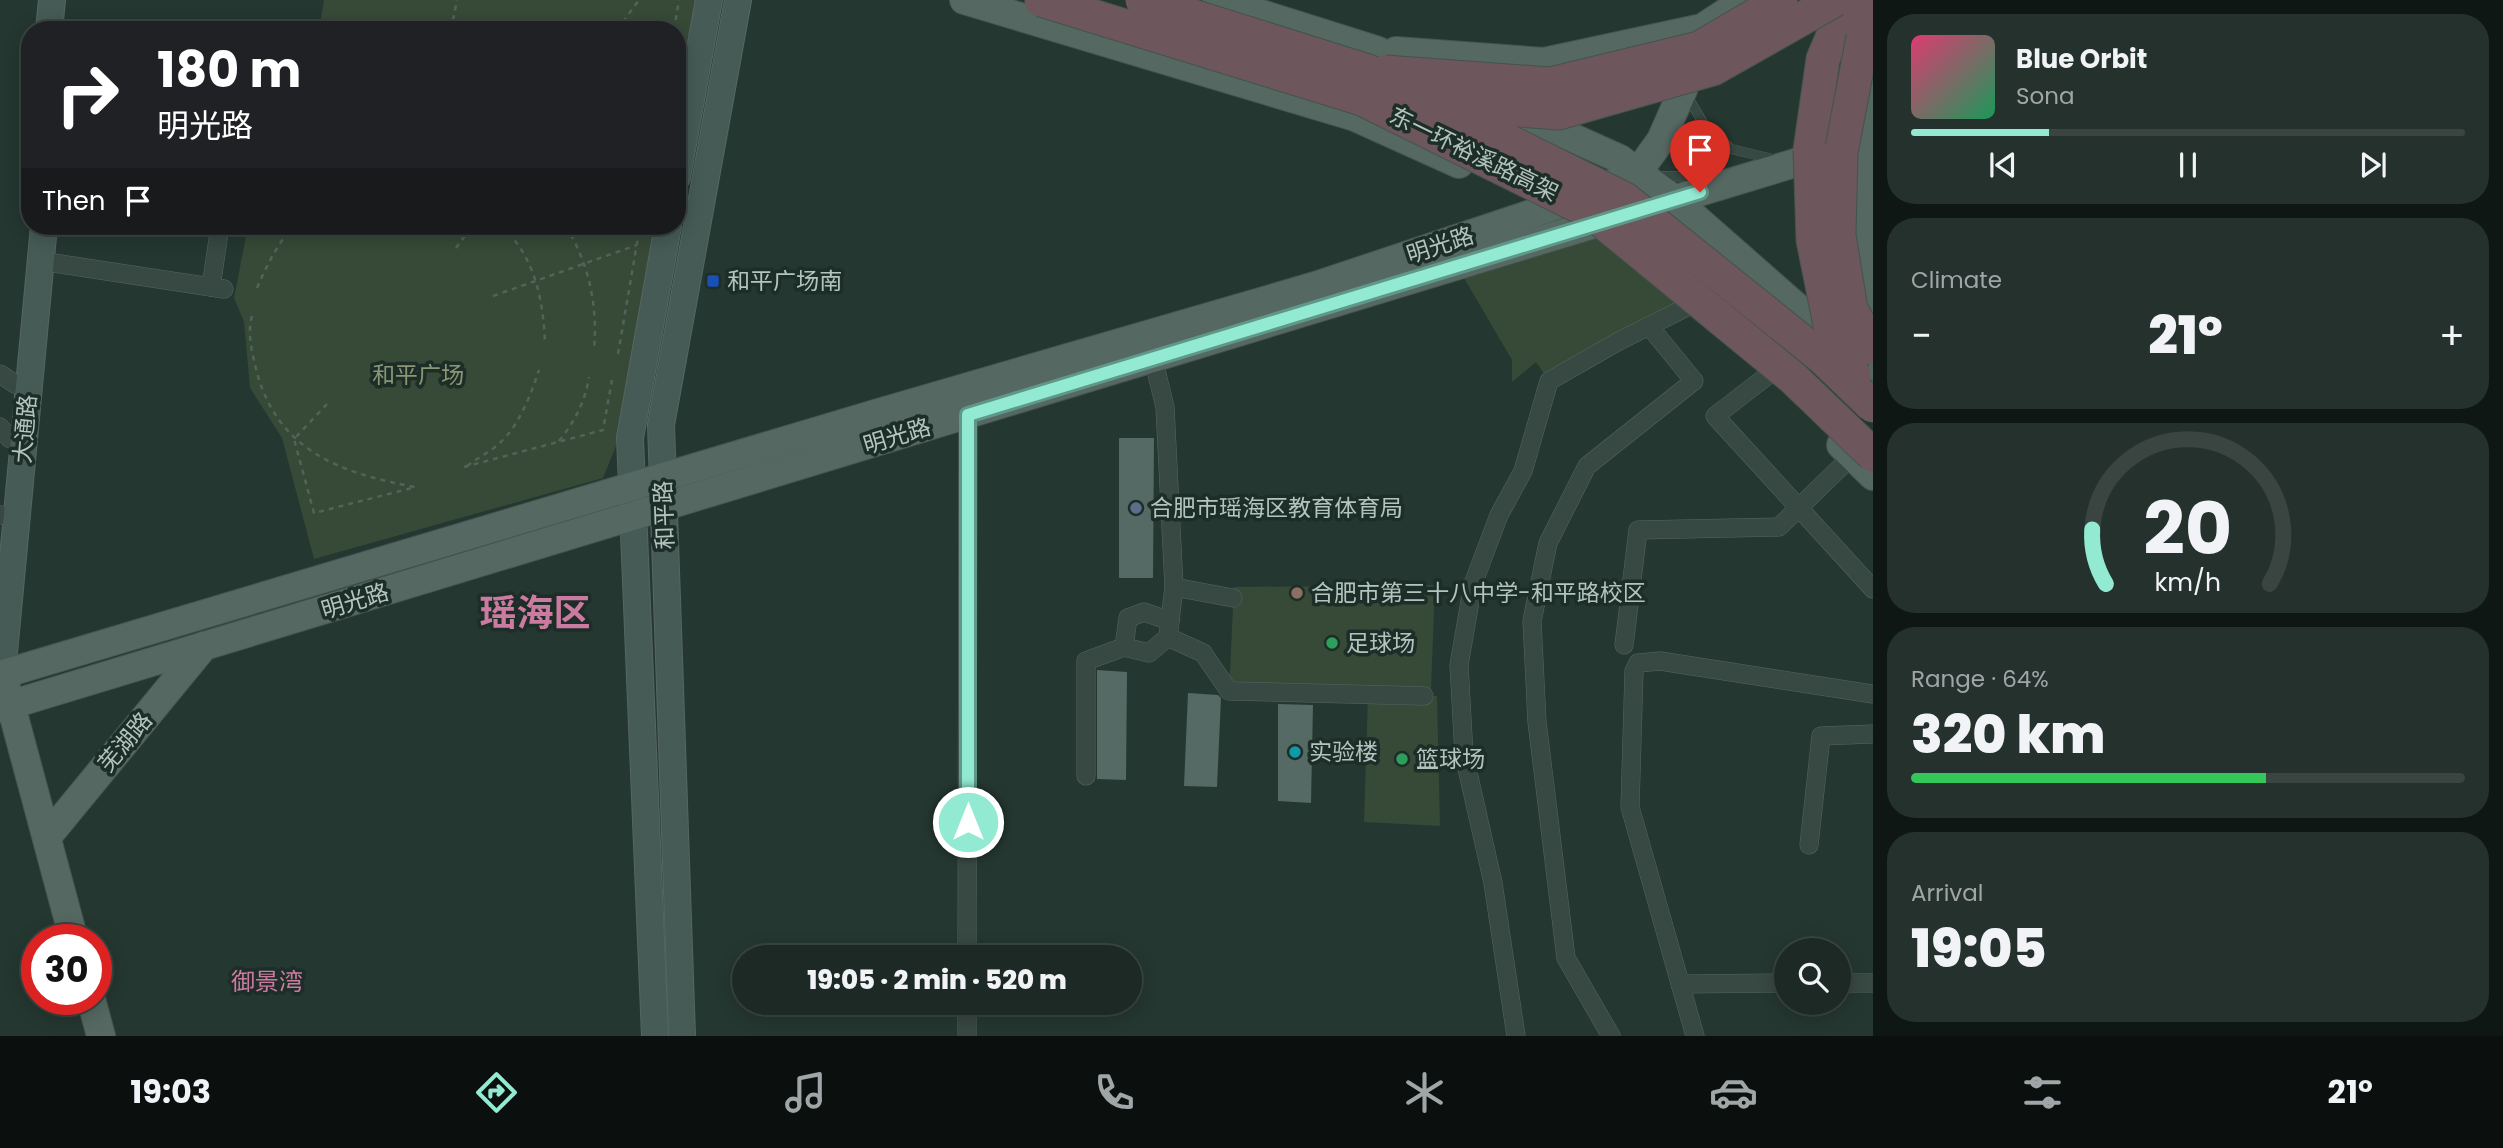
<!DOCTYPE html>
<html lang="en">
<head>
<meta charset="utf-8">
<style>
	:root { --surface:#1c2925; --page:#25312d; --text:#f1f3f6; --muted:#a0a6a7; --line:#3a4542; --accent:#92ead2 }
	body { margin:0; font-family:Poppins,"Noto Sans SC",sans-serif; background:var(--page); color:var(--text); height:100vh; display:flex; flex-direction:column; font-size:26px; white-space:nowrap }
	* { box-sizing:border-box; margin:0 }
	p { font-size:23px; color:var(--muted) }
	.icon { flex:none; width:38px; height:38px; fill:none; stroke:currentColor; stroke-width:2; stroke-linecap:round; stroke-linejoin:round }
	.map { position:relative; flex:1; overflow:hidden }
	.sheet { display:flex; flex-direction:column; gap:14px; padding:14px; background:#0f1714; width:630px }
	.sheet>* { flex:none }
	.guide { position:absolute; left:21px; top:21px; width:665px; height:214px; border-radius:28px; box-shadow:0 4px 18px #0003,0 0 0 2px var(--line); background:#202124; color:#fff; overflow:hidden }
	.controls { position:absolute; left:1774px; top:938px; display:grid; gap:14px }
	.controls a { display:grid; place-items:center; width:77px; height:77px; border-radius:50%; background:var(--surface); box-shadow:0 4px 18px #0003,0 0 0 2px var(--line); font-size:35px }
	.speed { position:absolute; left:21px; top:924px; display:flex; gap:14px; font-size:35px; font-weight:700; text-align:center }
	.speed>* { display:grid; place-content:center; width:91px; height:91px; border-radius:50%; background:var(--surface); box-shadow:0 4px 18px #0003,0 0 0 2px var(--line); line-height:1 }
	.speed .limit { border:10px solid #d22; background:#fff; color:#111 }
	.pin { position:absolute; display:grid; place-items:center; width:60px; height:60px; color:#fff; margin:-72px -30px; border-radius:50% 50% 50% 0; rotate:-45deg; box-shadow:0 0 7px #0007 }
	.pin .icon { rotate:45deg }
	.me { position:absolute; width:77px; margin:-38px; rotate:0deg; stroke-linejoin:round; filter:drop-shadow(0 0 5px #0008) }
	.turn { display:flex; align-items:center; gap:24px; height:147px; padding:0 21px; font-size:32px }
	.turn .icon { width:91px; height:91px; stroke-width:2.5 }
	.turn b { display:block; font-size:49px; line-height:60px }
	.then { display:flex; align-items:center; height:66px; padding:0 21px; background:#0003; gap:14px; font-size:26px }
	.big { font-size:52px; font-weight:800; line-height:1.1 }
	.sheet .tile { flex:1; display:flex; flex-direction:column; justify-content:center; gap:10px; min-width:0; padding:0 24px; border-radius:28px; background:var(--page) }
	.sheet .dial { align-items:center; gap:0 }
	.dial svg { height:182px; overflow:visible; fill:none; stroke:var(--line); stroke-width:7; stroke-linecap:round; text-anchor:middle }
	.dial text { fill:var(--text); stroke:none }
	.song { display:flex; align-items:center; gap:21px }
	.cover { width:84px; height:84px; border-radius:10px; background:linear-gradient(135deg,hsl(340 70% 55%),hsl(150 70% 35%)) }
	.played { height:7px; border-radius:4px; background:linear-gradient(90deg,var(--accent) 25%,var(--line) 25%) }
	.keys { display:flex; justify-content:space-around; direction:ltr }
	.heat { display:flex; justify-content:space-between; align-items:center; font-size:38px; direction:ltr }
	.charge { height:10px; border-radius:5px; background:linear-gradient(90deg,#34c759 64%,var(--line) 0) }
	.trip { position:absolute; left:732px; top:945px; width:410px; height:70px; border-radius:35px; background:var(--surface); box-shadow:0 4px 18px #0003,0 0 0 2px var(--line); font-weight:800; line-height:70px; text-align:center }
	.menu { display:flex; height:112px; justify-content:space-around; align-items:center; background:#0b100f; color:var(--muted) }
	.menu .icon { width:49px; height:49px }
	.menu .selected { color:var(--accent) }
	.menu b { font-size:32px; color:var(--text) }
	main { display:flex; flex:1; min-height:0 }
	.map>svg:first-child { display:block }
</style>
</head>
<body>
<main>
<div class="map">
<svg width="1873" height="1036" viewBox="0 0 1873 1036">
	<rect width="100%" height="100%" fill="#253731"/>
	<g fill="#374937">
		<polygon points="324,0 697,0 677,110 677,30 319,30"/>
		<polygon points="248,226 656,226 616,446 603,478 314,559 282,438 250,388 244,322 234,298"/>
		<polygon points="1586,227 1685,308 1549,381 1536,362 1512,382 1512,360 1457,266"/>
		<polygon points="1435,585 1431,689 1229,691 1234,587"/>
		<polygon points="1368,695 1437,696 1440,826 1364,822"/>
	</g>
	<g fill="#556a64">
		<polygon points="1119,438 1154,438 1153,578 1119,578"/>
		<polygon points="1097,670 1127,672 1126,780 1097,779"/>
		<polygon points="1188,693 1218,695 1221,698 1217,787 1184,786"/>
		<polygon points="1278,704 1313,705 1311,803 1278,801"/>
	</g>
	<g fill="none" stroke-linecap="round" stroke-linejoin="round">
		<g stroke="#566661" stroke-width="10">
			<g id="lane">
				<polyline points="1686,94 1705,126 1731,149 1777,160"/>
				<polyline points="1657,176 1713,177"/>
			</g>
		</g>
		<g stroke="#566661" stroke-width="19">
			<g id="street">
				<polyline points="41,261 224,289"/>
				<polyline points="211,287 220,226"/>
				<polyline points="1153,358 1165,407 1174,587 1168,637 1203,653 1229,691 1424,696"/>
				<polyline points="0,374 15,384"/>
				<polyline points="1767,376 1715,416 1873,589"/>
				<polyline points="0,427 10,439"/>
				<polyline points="0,515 3,515"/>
				<polyline points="1174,587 1233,598"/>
				<polyline points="1624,645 1638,530 1779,527 1852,456"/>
				<polyline points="1124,647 1149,653 1168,637"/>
				<polyline points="1086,776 1086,661 1124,647 1128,618 1144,612 1170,621"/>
				<polyline points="1809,845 1821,736 1873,734"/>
				<polyline points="967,957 968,415"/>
				<polyline points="1839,983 1873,983"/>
				<polyline points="1680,984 1787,983"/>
				<polyline points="967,1003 967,1036"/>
				<polyline points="1516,1036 1493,883 1464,755 1459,665 1473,584 1499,515 1523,471 1549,381 1619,341 1685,308"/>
				<polyline points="1611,1036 1566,958 1537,722 1532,621 1548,543 1587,466 1694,381 1649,326"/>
				<polyline points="1695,1036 1630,807 1634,671 1638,663 1660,661 1873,694"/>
			</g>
		</g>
		<g stroke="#566661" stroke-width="28">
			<g id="secondary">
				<polyline points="49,30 52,0"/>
				<polyline points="677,177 709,0"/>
				<polyline points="2,674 44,226"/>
				<polyline points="655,1036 630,438 668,226"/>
				<polyline points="682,1036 661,425 738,0"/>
			</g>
		</g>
		<g stroke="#44544f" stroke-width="30">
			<g id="primary">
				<polyline points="964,0 1355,117 1459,164"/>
				<polyline points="1217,0 1376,50 1423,71"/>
				<polyline points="1396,51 1544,62 1702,28 1745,0"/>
				<polyline points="1520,114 1620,159 1675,200 1873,374"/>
				<polyline points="1872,351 1872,293 1861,228 1864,125 1873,83"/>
				<polyline points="1841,445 1873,476"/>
				<polyline points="0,675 878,413 1315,286 1585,196 1638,172 1661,140 1683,90 1692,61"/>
				<polyline points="6,687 74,940"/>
				<polyline points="0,708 1864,142"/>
				<polyline points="47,837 204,646"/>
				<polyline points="91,999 101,1036"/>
			</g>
		</g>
		<g stroke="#43534e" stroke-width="35">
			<g id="highway">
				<polyline points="1863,37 1873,12"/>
				<polyline points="1810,150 1823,59 1848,0"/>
			</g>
		</g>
		<g stroke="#526357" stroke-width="2.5" stroke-dasharray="5 5" stroke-linecap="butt">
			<polyline points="451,30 457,0"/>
			<polyline points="617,30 639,0"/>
			<polyline points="674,30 679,0"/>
			<path d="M501,226c34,30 42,73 44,117"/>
			<path d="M566,226c23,38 32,80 28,124"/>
			<polyline points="414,229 414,226"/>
			<polyline points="456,248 472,226"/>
			<path d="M257,288c10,-23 20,-43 36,-62"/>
			<polyline points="493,296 637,245"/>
			<path d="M252,316c-5,17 0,36 4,53 21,82 84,104 159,118"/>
			<polyline points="618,354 640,226"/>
			<polyline points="327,404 294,439 314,513 412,488"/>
			<path d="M559,441c16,-20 26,-39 30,-64"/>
			<path d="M467,466c9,-7 19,-12 28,-19 23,-18 35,-50 44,-77"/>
			<polyline points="464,467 603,430 612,380"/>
		</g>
		<use href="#lane" stroke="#384843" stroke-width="9"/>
		<use href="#street" stroke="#384843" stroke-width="18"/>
		<use href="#secondary" stroke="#465b55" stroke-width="26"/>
		<use href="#primary" stroke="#566862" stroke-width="28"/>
		<use href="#highway" stroke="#6d565c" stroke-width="33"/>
		<g stroke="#43534e" stroke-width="35" stroke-linecap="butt">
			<g id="highway-bridge">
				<polyline points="1041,0 1362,99 1592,213 1793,378 1873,455"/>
				<polyline points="1142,0 1368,71 1625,199 1823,358 1873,406"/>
				<polyline points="1863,37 1841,153 1839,235 1851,309 1873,348"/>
				<polyline points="1385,72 1550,84 1699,48 1781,0"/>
				<polyline points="1452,105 1559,113 1713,69 1835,0"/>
				<polyline points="1810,150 1813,240 1832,335 1854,375"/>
			</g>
		</g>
		<use href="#highway-bridge" stroke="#6d565c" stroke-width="33"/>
	</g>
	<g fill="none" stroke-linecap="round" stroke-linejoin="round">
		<g stroke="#5f9888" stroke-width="18">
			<polyline id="route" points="968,822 968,415 1700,192"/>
		</g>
		<use href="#route" stroke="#92ead2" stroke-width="12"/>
	</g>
	<rect fill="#1a4fb4" stroke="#1d2d28" stroke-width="2.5" x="706" y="274" width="14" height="14" rx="3.5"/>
	<circle fill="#5c6f8a" stroke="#1d2d28" stroke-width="2.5" cx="1136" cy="508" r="7"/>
	<circle fill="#8d6e63" stroke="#1d2d28" stroke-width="2.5" cx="1297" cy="593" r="7"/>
	<g fill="#2e9e5b" stroke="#1d2d28" stroke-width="2.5">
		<circle cx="1332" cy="643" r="7"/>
		<circle cx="1402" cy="759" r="7"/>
	</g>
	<circle fill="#0f9aa8" stroke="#1d2d28" stroke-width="2.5" cx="1295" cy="752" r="7"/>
	<g text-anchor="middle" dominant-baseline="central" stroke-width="7" stroke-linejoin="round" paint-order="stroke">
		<g font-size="23" fill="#b3c4bf" stroke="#1d2d28">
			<text transform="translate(1474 154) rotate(26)">东一环裕溪路高架</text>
			<text transform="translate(1440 245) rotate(-18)">明光路</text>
			<text transform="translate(25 429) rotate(-85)">大通路</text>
			<text transform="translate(897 436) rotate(-17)">明光路</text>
			<text transform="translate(664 515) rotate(-92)">和平路</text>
			<text transform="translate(355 601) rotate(-17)">明光路</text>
			<text transform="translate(125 742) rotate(-50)">芜湖路</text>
		</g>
		<g font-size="23" fill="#b3c4bf" stroke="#1d2d28" text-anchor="start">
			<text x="727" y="281">和平广场南</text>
			<text x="1150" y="508">合肥市瑶海区教育体育局</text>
			<text x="1311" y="593">合肥市第三十八中学-和平路校区</text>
			<text x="1346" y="643">足球场</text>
			<text x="1309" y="752">实验楼</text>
			<text x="1416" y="759">篮球场</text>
		</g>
		<g font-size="23" fill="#8b9774" stroke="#1d2d28">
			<text x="418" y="375">和平广场</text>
		</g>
		<g font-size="24" fill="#cc7ba0" stroke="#1d2d28">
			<text x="267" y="981">御景湾</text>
		</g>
		<g font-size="37" font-weight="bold" fill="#cc7ba0" stroke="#1d2d28">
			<text x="535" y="613">瑶海区</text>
		</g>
	</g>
</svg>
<div class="controls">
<a><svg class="icon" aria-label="search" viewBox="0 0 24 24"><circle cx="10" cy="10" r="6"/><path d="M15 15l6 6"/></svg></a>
</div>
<div class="speed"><div class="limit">30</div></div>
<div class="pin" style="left:1700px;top:192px;background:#d93025"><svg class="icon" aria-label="arrive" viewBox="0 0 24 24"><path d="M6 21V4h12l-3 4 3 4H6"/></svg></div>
<svg class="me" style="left:968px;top:822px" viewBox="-20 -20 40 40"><circle r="17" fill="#92ead2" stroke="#fff" stroke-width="3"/><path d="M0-11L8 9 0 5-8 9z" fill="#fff"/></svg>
<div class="trip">19:05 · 2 min · 520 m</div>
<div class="guide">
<div class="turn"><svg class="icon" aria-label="right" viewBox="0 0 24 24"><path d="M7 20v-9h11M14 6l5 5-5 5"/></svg><div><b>180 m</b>明光路</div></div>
<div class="then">Then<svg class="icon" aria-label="arrive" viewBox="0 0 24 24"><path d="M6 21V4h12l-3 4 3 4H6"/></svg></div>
</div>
</div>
<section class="sheet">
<div class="tile">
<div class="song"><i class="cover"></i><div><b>Blue Orbit</b><p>Sona</p></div></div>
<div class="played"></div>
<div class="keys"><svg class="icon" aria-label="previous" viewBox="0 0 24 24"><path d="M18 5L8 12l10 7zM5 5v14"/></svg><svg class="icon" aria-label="pause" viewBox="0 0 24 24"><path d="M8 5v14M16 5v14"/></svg><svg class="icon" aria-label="next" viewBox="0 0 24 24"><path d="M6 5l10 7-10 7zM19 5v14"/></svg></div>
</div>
<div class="tile"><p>Climate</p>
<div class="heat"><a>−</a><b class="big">21°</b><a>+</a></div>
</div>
<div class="tile dial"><svg viewBox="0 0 100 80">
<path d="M14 69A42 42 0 1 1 86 69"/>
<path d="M14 69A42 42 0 0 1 8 45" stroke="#92ead2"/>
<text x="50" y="56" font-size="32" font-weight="700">20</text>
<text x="50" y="72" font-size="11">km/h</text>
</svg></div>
<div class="tile"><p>Range · 64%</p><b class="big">320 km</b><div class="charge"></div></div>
<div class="tile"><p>Arrival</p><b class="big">19:05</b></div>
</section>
</main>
<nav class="menu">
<b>19:03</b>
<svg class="icon selected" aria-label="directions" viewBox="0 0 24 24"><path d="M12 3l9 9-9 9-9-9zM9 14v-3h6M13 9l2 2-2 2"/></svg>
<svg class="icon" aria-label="music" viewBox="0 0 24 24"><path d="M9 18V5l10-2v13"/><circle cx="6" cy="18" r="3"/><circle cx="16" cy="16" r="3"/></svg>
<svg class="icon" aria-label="phone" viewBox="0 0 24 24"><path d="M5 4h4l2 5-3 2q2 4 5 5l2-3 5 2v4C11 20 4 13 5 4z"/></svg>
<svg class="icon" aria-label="climate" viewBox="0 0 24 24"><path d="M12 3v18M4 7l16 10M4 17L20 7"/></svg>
<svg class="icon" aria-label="car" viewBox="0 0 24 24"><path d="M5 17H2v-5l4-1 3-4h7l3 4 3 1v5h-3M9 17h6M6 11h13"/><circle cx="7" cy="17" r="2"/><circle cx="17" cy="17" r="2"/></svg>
<svg class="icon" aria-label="filters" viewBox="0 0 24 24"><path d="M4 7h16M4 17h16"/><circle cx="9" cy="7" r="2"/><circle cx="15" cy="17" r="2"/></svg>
<b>21°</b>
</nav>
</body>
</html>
